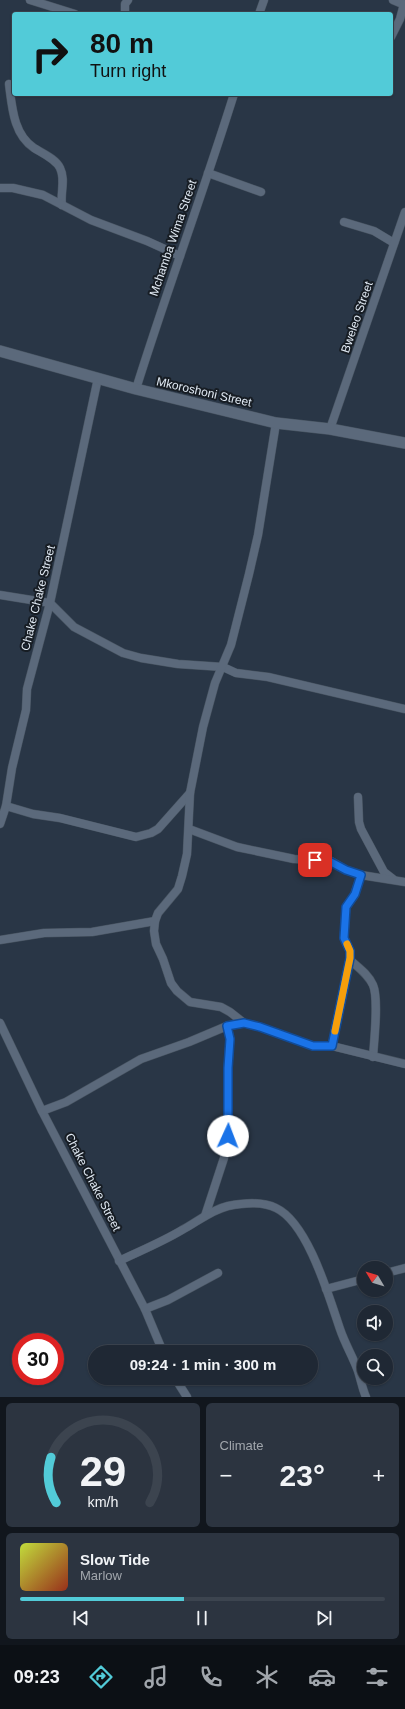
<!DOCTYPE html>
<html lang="en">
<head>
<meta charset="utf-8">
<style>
	:root { --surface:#1f2834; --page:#2c3440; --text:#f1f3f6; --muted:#a1a6ac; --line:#3c444f; --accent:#52cbd8 }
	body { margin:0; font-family:Arial,sans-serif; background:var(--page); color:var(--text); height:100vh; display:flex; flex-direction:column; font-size:15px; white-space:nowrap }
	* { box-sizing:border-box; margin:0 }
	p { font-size:13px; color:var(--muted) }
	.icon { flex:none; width:22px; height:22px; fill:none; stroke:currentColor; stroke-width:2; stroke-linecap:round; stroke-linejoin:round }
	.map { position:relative; height:1397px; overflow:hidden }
	.drawer { display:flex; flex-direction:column; gap:6px; padding:6px; background:#11161d; flex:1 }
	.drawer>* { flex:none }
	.top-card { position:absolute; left:12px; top:12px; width:381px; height:84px; border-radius:4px; box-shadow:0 1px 3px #0004,0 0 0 1px var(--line); background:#52cbd8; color:#111; overflow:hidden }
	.needle { width:26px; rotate:308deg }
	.buttons { position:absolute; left:357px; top:1261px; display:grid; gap:8px }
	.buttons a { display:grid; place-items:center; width:36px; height:36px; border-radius:50%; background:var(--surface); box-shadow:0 1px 3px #0004,0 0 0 1px var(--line); font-size:20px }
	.speed { position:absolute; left:12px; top:1333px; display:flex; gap:8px; font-size:20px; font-weight:700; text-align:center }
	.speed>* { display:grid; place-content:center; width:52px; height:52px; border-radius:50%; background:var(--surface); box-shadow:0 1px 3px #0004,0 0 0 1px var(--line); line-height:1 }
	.speed .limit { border:6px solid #d22; background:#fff; color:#111 }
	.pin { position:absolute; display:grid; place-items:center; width:34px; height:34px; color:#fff; margin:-17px; border-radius:8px; box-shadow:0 2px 6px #0006 }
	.me { position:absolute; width:44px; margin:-22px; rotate:2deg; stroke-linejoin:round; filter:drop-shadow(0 0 3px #0008) }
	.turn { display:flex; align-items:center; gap:14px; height:84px; padding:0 12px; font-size:18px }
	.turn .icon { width:52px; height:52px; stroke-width:2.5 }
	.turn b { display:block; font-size:28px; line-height:34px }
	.big { font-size:30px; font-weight:700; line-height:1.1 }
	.drawer .widget { flex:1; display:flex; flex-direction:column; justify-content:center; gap:6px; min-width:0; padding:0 14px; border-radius:6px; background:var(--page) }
	.drawer .dial { align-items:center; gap:0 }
	.dial svg { height:104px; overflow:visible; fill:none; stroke:var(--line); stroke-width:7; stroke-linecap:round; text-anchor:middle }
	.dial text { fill:var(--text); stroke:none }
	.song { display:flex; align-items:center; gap:12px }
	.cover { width:48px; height:48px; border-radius:6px; background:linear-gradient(135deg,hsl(70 70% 55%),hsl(10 70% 35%)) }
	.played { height:4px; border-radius:2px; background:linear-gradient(90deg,var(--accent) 45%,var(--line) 45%) }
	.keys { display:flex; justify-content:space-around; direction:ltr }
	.heat { display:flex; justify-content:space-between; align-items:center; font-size:22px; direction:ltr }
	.drawer .tiles { flex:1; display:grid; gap:6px; grid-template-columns:1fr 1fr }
	.widget:last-child { grid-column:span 2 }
	.trip { position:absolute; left:88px; top:1345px; width:230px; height:40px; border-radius:20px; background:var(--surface); box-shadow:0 1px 3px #0004,0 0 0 1px var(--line); font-weight:700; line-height:40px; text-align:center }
	.tabs { display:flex; height:64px; justify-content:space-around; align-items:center; background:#0c1015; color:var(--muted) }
	.tabs .icon { width:28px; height:28px }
	.tabs .active { color:var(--accent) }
	.tabs b { font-size:18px; color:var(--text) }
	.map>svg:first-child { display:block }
</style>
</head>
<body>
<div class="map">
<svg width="405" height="1397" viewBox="0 0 405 1397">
	<rect width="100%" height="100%" fill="#293646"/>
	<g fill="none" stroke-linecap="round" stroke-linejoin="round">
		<g stroke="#475360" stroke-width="9">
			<g id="street">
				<polyline points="30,0 75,14"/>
				<polyline points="393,0 405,5"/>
				<polyline points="125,14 125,4 128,0"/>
				<polyline points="259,14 264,0"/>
				<polyline points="391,37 400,19 404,4"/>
				<path d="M9,84c3,22 4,50 25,64 8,5 22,11 26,20 6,12 0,25 2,37"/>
				<polyline points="208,173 261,192"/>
				<polyline points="0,188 13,188 43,195 91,220 147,241 180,256"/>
				<polyline points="344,222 374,231 394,243"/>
				<path d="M136,389c31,-99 67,-196 98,-295"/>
				<polyline points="330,429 405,212"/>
				<polyline points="0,595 50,603 74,627 123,653 141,658 178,664 223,667 236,673 268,677 405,709"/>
				<polyline points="358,797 359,822 361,829 384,872 393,879"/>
				<polyline points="6,806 33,814 60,818 136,837 151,833 158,829 190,793"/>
				<polyline points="0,824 6,806 12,768 26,710 27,689 50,603 98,378"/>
				<polyline points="189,829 237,847 294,859 331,861 346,870 361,875 405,882"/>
				<polyline points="0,940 44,933 92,932 155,921"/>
				<path d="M350,960c9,8 18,14 23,25 6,14 1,56 0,72"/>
				<polyline points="0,1023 42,1111 145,1309 163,1352"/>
				<polyline points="244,1023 230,1012 221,1007 190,1002 177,991 171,983 163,959 156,944 154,931 155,921 158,913 178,889 182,876 187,854 190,793 203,727 215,683 231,645 249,574 258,535 276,423"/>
				<polyline points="332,1046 350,958 350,951 344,938 346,907 354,896 361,875"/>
				<polyline points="42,1111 66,1102 141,1059 189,1042 227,1026 244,1023 260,1027 313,1046 332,1046 405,1064"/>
				<polyline points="205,1216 224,1158 228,1136 228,1068 230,1039 227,1026"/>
				<path d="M119,1261c21,-10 43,-19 63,-31 15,-8 29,-20 46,-24 15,-3 34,-5 48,2 32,15 53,89 64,121 5,15 13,28 18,42 3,9 4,17 8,26"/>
				<polyline points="386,1273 405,1268"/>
				<polyline points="326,1289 364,1279"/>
				<polyline points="145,1309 168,1300 218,1273"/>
				<polyline points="175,1378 187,1397"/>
			</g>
		</g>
		<g stroke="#475360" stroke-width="12">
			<polyline id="secondary" points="0,351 136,389 276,423 330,429 405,443"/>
		</g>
		<use href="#street" stroke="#5b697b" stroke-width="8"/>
		<use href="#secondary" stroke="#5b697b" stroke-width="11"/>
	</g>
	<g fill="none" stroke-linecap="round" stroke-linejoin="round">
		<g stroke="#114b97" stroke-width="10">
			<polyline id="route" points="228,1136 228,1068 230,1039 227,1026 244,1023 260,1027 313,1046 332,1046 350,958 350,951 344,938 346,907 355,894 361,875 346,870 331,862 315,860"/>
		</g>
		<use href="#route" stroke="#1a73e8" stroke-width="7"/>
		<polyline stroke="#f59e0b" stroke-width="7" points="335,1031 350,958 350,951 347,944"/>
	</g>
	<g text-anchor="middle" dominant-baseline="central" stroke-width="4" stroke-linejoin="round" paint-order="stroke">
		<g font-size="12" fill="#e1eaf4" stroke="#171d24">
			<text transform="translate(173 238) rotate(-71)">Mchamba Wima Street</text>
			<text transform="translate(357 317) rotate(-71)">Bweleo Street</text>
			<text transform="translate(204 392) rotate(13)">Mkoroshoni Street</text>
			<text transform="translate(38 598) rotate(-76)">Chake Chake Street</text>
			<text transform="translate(93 1182) rotate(63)">Chake Chake Street</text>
		</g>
	</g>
</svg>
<div class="buttons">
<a><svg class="needle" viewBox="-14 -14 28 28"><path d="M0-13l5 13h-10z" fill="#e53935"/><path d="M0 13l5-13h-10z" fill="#a1a6ac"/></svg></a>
<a><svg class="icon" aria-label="sound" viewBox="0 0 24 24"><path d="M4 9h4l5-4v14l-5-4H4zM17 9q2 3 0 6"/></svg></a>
<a><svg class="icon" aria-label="search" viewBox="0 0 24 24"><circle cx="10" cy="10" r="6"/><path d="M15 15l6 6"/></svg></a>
</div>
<div class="speed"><div class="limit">30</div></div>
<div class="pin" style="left:315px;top:860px;background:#d93025"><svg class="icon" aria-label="arrive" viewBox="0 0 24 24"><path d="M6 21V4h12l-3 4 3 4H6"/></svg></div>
<svg class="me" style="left:228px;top:1136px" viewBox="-20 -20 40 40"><circle r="19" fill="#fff"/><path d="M0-13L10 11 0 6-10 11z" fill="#1a73e8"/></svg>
<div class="trip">09:24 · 1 min · 300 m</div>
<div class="top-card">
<div class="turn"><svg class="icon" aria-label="right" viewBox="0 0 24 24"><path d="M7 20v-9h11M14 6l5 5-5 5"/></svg><div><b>80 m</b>Turn right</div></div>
</div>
</div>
<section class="drawer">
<div class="tiles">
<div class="widget dial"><svg viewBox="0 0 100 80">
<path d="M14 69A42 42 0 1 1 86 69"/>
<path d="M14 69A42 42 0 0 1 10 34" stroke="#52cbd8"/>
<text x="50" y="56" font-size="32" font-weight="700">29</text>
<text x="50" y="72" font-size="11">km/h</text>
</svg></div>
<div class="widget"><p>Climate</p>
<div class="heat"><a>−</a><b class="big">23°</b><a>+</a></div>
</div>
<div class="widget">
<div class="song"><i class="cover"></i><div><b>Slow Tide</b><p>Marlow</p></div></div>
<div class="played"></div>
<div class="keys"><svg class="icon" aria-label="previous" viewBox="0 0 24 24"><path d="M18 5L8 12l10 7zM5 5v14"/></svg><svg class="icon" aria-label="pause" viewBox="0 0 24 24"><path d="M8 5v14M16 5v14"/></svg><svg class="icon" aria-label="next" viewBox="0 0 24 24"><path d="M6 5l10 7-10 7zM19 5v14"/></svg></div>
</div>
</div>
</section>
<nav class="tabs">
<b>09:23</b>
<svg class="icon active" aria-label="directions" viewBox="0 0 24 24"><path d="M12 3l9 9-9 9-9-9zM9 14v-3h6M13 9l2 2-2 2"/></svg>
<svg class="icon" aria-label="music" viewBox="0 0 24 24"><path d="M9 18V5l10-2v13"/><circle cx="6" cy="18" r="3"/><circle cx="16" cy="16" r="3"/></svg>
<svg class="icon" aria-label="phone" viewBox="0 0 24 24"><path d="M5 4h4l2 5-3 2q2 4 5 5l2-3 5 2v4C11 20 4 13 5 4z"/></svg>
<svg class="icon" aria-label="climate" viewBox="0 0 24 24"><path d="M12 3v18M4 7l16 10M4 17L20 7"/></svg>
<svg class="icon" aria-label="car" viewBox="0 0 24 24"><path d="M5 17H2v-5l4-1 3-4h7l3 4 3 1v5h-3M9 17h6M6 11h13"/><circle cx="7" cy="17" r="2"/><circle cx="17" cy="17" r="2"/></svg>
<svg class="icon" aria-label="filters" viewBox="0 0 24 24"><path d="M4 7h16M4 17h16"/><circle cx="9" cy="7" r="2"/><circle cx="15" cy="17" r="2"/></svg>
</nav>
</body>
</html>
